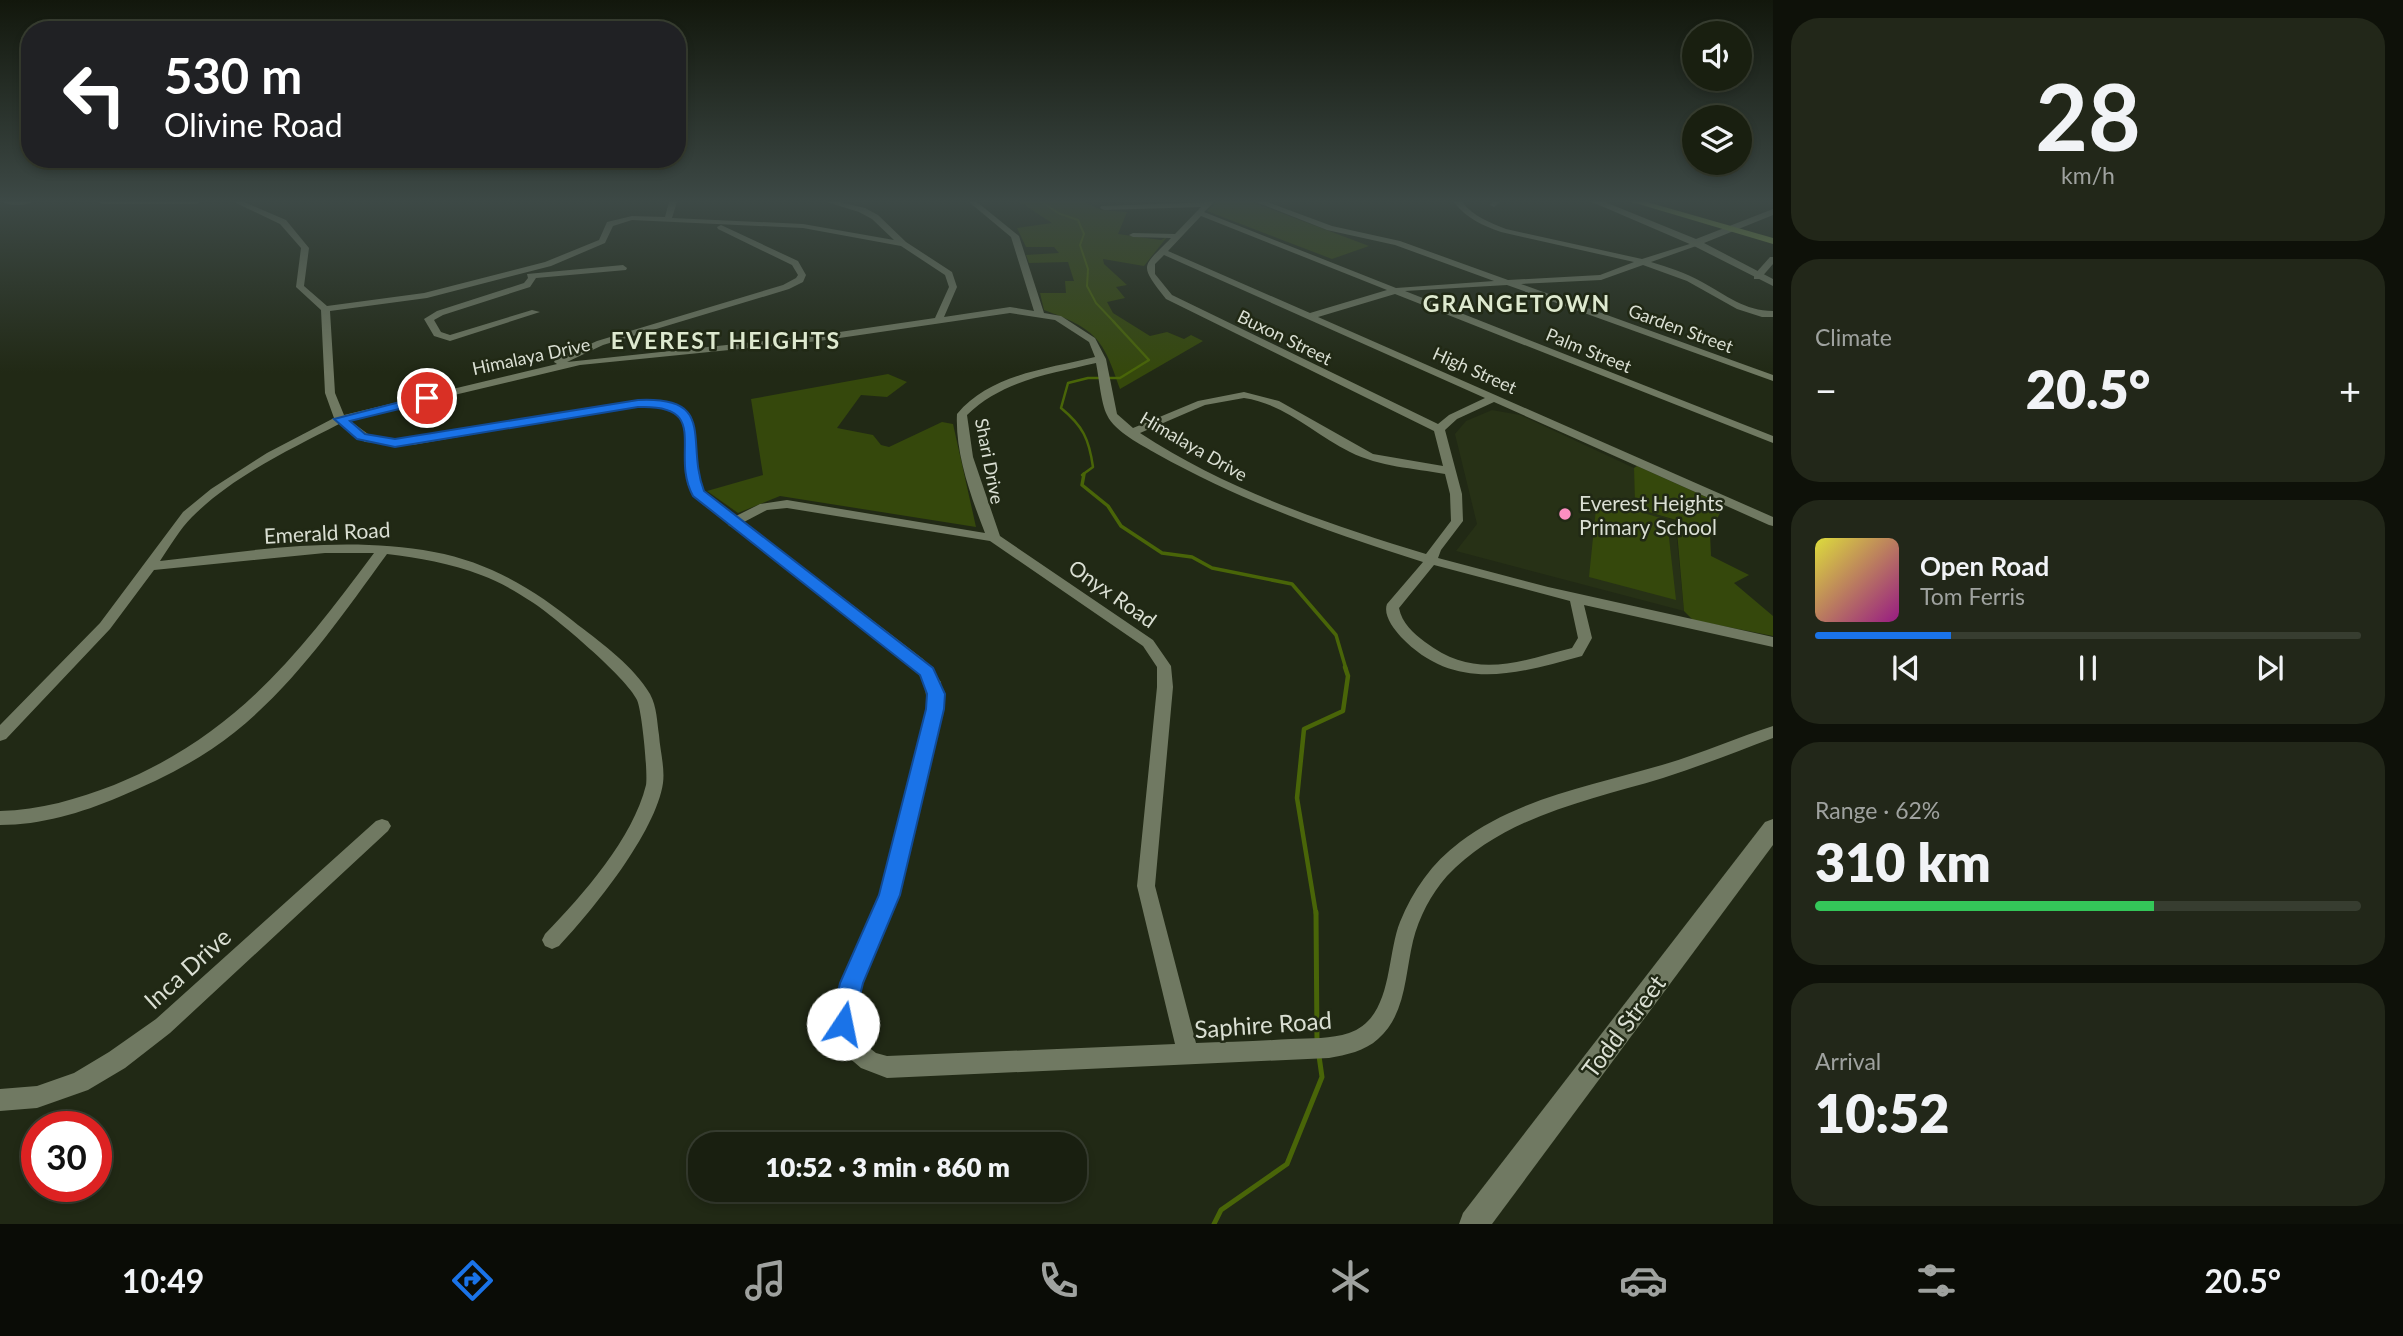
<!DOCTYPE html>
<html lang="en">
<head>
<meta charset="utf-8">
<style>
	:root { --surface:#191f10; --page:#222719; --text:#f1f3f6; --muted:#9fa29f; --line:#373d30; --accent:#1a73e8 }
	body { margin:0; font-family:Lato,sans-serif; background:var(--page); color:var(--text); height:100vh; display:flex; flex-direction:column; font-size:26px; white-space:nowrap }
	* { box-sizing:border-box; margin:0 }
	p { font-size:23px; color:var(--muted) }
	.icon { flex:none; width:38px; height:38px; fill:none; stroke:currentColor; stroke-width:2; stroke-linecap:round; stroke-linejoin:round }
	.map { position:relative; flex:1; overflow:hidden }
	.sheet { display:flex; flex-direction:column; gap:18px; padding:18px; background:#0e1109; width:630px }
	.sheet>* { flex:none }
	.hud { position:absolute; left:21px; top:21px; width:665px; height:147px; border-radius:28px; box-shadow:0 4px 10px #0003,0 0 0 2px var(--line); background:#202124; color:#fff; overflow:hidden }
	.buttons { position:absolute; left:1682px; top:21px; display:grid; gap:14px }
	.buttons a { display:grid; place-items:center; width:70px; height:70px; border-radius:50%; background:var(--surface); box-shadow:0 4px 10px #0003,0 0 0 2px var(--line); font-size:35px }
	.speed { position:absolute; left:21px; top:1111px; display:flex; gap:14px; font-size:35px; font-weight:700; text-align:center }
	.speed>* { display:grid; place-content:center; width:91px; height:91px; border-radius:50%; background:var(--surface); box-shadow:0 4px 10px #0003,0 0 0 2px var(--line); line-height:1 }
	.speed .limit { border:10px solid #d22; background:#fff; color:#111 }
	.pin { position:absolute; display:grid; place-items:center; width:60px; height:60px; color:#fff; margin:-30px; border:4px solid #fff; border-radius:50%; box-shadow:0 2px 7px #0007 }
	.me { position:absolute; width:77px; margin:-38px; rotate:11deg; stroke-linejoin:round; filter:drop-shadow(0 0 5px #0008) }
	.turn { display:flex; align-items:center; gap:24px; height:147px; padding:0 28px; font-size:32px }
	.turn .icon { width:91px; height:91px; stroke-width:2.5 }
	.turn b { display:block; font-size:49px; line-height:60px }
	.big { font-size:52px; font-weight:800; line-height:1.1 }
	.sheet .widget { flex:1; display:flex; flex-direction:column; justify-content:center; gap:10px; min-width:0; padding:0 24px; border-radius:28px; background:var(--page) }
	.sheet .dial { align-items:center; gap:0 }
	.dial b { font-size:91px; line-height:1 }
	.song { display:flex; align-items:center; gap:21px }
	.cover { width:84px; height:84px; border-radius:10px; background:linear-gradient(135deg,hsl(60 70% 55%),hsl(310 70% 35%)) }
	.played { height:7px; border-radius:4px; background:linear-gradient(90deg,var(--accent) 25%,var(--line) 25%) }
	.keys { display:flex; justify-content:space-around; direction:ltr }
	.heat { display:flex; justify-content:space-between; align-items:center; font-size:38px; direction:ltr }
	.charge { height:10px; border-radius:5px; background:linear-gradient(90deg,#34c759 62%,var(--line) 0) }
	.trip { position:absolute; left:688px; top:1132px; width:399px; height:70px; border-radius:28px; background:var(--surface); box-shadow:0 4px 10px #0003,0 0 0 2px var(--line); font-weight:800; line-height:70px; text-align:center }
	.dock { display:flex; height:112px; justify-content:space-around; align-items:center; background:#0a0c06; color:var(--muted) }
	.dock .icon { width:49px; height:49px }
	.dock .on { color:var(--accent) }
	.dock b { font-size:32px; color:var(--text) }
	main { display:flex; flex:1; min-height:0 }
	.map>svg:first-child { display:block }
</style>
</head>
<body>
<main>
<div class="map">
<svg width="1773" height="1224" viewBox="0 0 1773 1224">
	<rect width="100%" height="100%" fill="#212915"/>
	<polygon fill="#273116" points="1492,410 1520,415 1634,468 1635,508 1675,520 1684,611 1456,551 1477,524 1455,434 1466,421"/>
	<g fill="#35480c">
		<path d="M1020,202h64l18,8 25,2 -9,22 43,6 6,-3 -23,29 -41,-7 1,5 23,21 -11,2 9,11 -18,4 6,11 37,23 17,-4 17,7 7,-4 12,6 -83,48c-17,-51 -24,-60 -76,-79l-4,-17h26l-1,-12h9l-6,-19 -39,1 -3,-8 33,-2 -5,-6h-28l-9,-19 35,-5z"/>
		<polygon points="1217,202 1252,202 1369,246 1332,259 1207,211"/>
		<polygon points="888,374 907,382 887,397 861,395 837,428 873,435 881,445 889,447 942,422 953,424 976,527 780,496 738,513 707,491 763,475 751,399"/>
		<polygon points="1637,466 1724,505 1710,533 1711,556 1749,575 1734,583 1773,616 1773,636 1693,620 1684,611 1676,520 1635,508 1634,468"/>
		<polygon points="1597,499 1667,520 1676,600 1589,577"/>
	</g>
	<g fill="none" stroke-linecap="round" stroke-linejoin="round">
		<polyline stroke="#496508" stroke-width="2" points="1042,202 1058,213 1078,220 1084,234 1080,245 1088,269 1087,286 1096,303 1115,323"/>
		<path stroke="#496508" stroke-width="2.5" d="M1082,475l11,-8c-4,-28 -10,-41 -32,-59l7,-25 20,-5h32l29,-18 -36,-39"/>
		<polyline stroke="#496508" stroke-width="3.5" points="1084,474 1082,485 1108,506 1121,526 1162,553 1192,557 1212,568 1292,584 1336,635 1346,669"/>
		<polyline stroke="#496508" stroke-width="4.5" points="1316,914 1297,798 1304,729 1343,711 1348,676 1345,667"/>
		<g stroke="#496508" stroke-width="5">
			<polyline points="1316,912 1317,1041"/>
			<polyline points="1214,1224 1221,1210 1287,1164 1322,1077 1319,1056"/>
		</g>
		<g fill="#707962" fill-rule="evenodd">
			<path d="M3,202h29c-7,4 -22,4 -29,0z"/>
			<polygon points="98,202 200,202 196,204 102,204"/>
			<path d="M234,202h10l42,18 23,28 -5,38 23,20 97,-13 121,-31 54,-22 8,-18 25,-6 33,1 4,-15h8l-5,16 131,6 91,16 -22,-21 -13,-7 -32,-10h12l26,6 13,7 28,27 46,30 5,15 -13,30 66,-10 24,4 -23,-74 -42,-35h8l42,34 25,77 17,3 34,22 11,21 11,55 16,14 65,-27 46,-9 35,9 94,53 70,12 -9,-35 -268,-132c-28,-36 -24,-31 5,-61l-38,-1 -4,-2 4,-2 42,1 26,-27 -97,3 -4,-2 1,-2 113,-4 -10,10 192,76 98,-7 -99,-36 -68,-15 -71,-28h11l65,24 68,15 108,39 92,-5 34,-13 -133,-30c-19,-7 -34,-13 -47,-30h8c12,15 27,20 44,27l136,30 57,-18v4l-48,17c17,5 35,11 51,20 24,13 43,29 71,29v6h-11l-25,-8 -50,-28 -44,-16 -42,15 -80,4 252,91v6l-266,-96 -102,6 368,145v7l-378,-149 -77,23 455,200v9l-4,-1 -275,-123 -37,17 -12,11 17,64 1,27 -22,29 -3,8 110,29 225,50v10l-189,-42 8,33 -10,18c-66,18 -127,37 -181,-19 -8,-9 -18,-22 -14,-33l36,-42c-92,-29 -182,-61 -266,-108 -15,-9 -42,-22 -50,-39 -6,-12 -8,-37 -11,-52 -46,11 -93,17 -129,52l6,42 27,79 153,104 18,26 2,21 -18,199 41,157c31,-1 63,-2 95,-4 20,-1 40,0 58,-6 44,-15 37,-76 51,-111 13,-32 32,-59 60,-80 58,-44 134,-57 202,-77 38,-11 74,-27 111,-39v12c-37,14 -73,28 -110,40 -76,23 -159,38 -216,98 -16,18 -28,41 -34,65 -8,33 -7,74 -35,98 -13,12 -32,16 -49,19l-442,20 -26,-10 -14,-12 -12,-23 -2,-20 9,-30 38,-88 47,-186 -2,-26 -12,-16 -179,-140 -5,-1 -2,-4c-10,-8 -26,-17 -34,-27 -17,-22 1,-70 -18,-84 -9,-7 -25,-5 -37,-5l-226,39 -47,-3 -26,-18c-50,26 -106,52 -147,93 -12,12 -22,29 -32,44 90,-10 183,-26 274,-9 55,10 101,38 144,73 25,19 56,42 72,69 7,13 7,28 9,41 1,15 6,33 4,48 -7,49 -70,127 -104,163l-7,3 -7,-3 -3,-6 3,-6c38,-39 88,-96 101,-149 2,-12 -4,-74 -9,-85 -10,-22 -82,-83 -105,-98 -15,-10 -34,-21 -51,-27 -31,-12 -62,-17 -94,-21 -46,63 -91,129 -152,178 -35,28 -75,48 -116,65 -38,16 -78,28 -119,28v-14c40,-1 78,-12 114,-26 121,-49 185,-131 260,-232h-49l-171,17 -44,59 -104,110 -6,2v-16l100,-102 83,-111 28,-23 56,-36 67,-35 -9,-25 -4,-83 -25,-23 5,-39 -21,-24zM1201,216l186,74 -77,23 -142,-62zM632,220l171,8 98,18 44,29 4,12 -14,31 -116,17 -252,27 36,-17 186,-56 14,-7 3,-7 -8,-14 -77,-36 -4,2 1,2 74,36 6,10 -2,3 -13,7 -186,56 -42,19 -1,2 3,2 -213,51 -9,-22 -5,-82 97,-13 124,-32 54,-23 8,-17zM1164,255l321,143 -36,17 -11,9 -266,-129 -17,-21v-10zM1010,313l45,7 34,22 6,15c-48,12 -105,17 -138,57 -2,39 14,83 28,119l-198,-33 -27,4 -24,12c-10,-7 -28,-16 -34,-27 -26,-46 26,-89 -64,-89l-226,39 -40,-2 -23,-17 231,-55 239,-24zM1244,398c41,6 70,36 106,54 30,15 63,16 95,22l5,20 1,27 -25,33c-99,-30 -199,-64 -286,-121l65,-28zM787,508l203,33 153,105 14,21v20l-20,199 38,158 -288,12 -11,-3 -14,-11 -6,-9 -3,-20 9,-30 36,-88 45,-186 -2,-27 -18,-23 -179,-137 23,-12zM1434,565l136,36 8,37 -6,10c-55,14 -97,32 -147,-6 -12,-9 -23,-19 -26,-34z"/>
			<polygon points="1492,202 1500,202 1494,207 1490,205"/>
			<polygon points="1770,257 1773,257 1773,264 1760,279 1754,279 1754,275"/>
			<polygon points="623,265 627,268 626,270 536,278 530,287 443,315 434,320 441,332 450,335 532,310 540,312 450,341 434,336 424,319 437,311 524,283 528,278 527,274"/>
			<polygon points="382,819 388,821 391,826 388,831 170,1033 125,1068 88,1090 37,1108 0,1111 0,1089 37,1086 74,1073 109,1052 156,1019 376,821"/>
		</g>
		<g fill="#707962" fill-rule="evenodd">
			<polygon points="1592,202 1605,202 1696,239 1773,209 1773,215 1704,243 1773,279 1773,286 1692,245"/>
			<polygon points="1773,819 1773,845 1492,1224 1459,1224 1463,1213 1765,822"/>
		</g>
		<polygon fill="#809d48" fill-rule="evenodd" points="1632,202 1647,202 1773,238 1773,244"/>
	</g>
	<linearGradient id="sky" x2="0" y2="1"><stop stop-color="#12170c"/><stop offset="0.54" stop-color="#3d4946"/><stop offset="1" stop-color="#3d4946" stop-opacity="0"/></linearGradient>
	<rect width="1773" height="373" fill="url(#sky)"/>
	<path fill="#1a73e8" stroke="#114b97" stroke-width="2" d="M427,395l5,1v5l-82,20 15,13 30,5 243,-39c80,-4 47,42 66,91l229,177 12,26 -1,15 -44,186 -37,88 -12,49 -8,3 -9,-3 -3,-8 9,-41 39,-88 47,-186 1,-15 -7,-19 -227,-179c-24,-43 20,-92 -55,-89l-243,40 -38,-8 -23,-20z"/>
	<circle fill="#fc8fc1" stroke="#212915" stroke-width="2.5" cx="1565" cy="514" r="7"/>
	<g text-anchor="middle" dominant-baseline="central" stroke-width="5" stroke-linejoin="round" paint-order="stroke">
		<g font-size="18" fill="#dadfd3" stroke="#212915">
			<text transform="translate(1681 328) rotate(20)">Garden Street</text>
			<text transform="translate(1285 337) rotate(26)">Buxon Street</text>
			<text transform="translate(1589 350) rotate(22)">Palm Street</text>
			<text transform="translate(531 356) rotate(-12)">Himalaya Drive</text>
			<text transform="translate(1475 370) rotate(24)">High Street</text>
			<text transform="translate(1194 446) rotate(30)">Himalaya Drive</text>
			<text transform="translate(990 461) rotate(79)">Shari Drive</text>
		</g>
		<g font-size="21" fill="#dadfd3" stroke="#212915" text-anchor="start">
			<text x="1579" y="502">Everest Heights<tspan x="1579" dy="24">Primary School</tspan></text>
		</g>
		<g font-size="21" fill="#dadfd3" stroke="#212915">
			<text transform="translate(327 532) rotate(-3)">Emerald Road</text>
			<text transform="translate(1113 593) rotate(35)">Onyx Road</text>
		</g>
		<g font-size="23" font-weight="bold" letter-spacing="2" fill="#dee9cf" stroke="#212915">
			<text x="1517" y="303">GRANGETOWN</text>
			<text x="726" y="340">EVEREST HEIGHTS</text>
		</g>
		<g font-size="24" fill="#dadfd3" stroke="#212915">
			<text transform="translate(187 968) rotate(-42)">Inca Drive</text>
			<text transform="translate(1263 1024) rotate(-4)">Saphire Road</text>
			<text transform="translate(1623 1026) rotate(-53)">Todd Street</text>
		</g>
	</g>
</svg>
<div class="buttons">
<a><svg class="icon" aria-label="sound" viewBox="0 0 24 24"><path d="M4 9h4l5-4v14l-5-4H4zM17 9q2 3 0 6"/></svg></a>
<a><svg class="icon" aria-label="layers" viewBox="0 0 24 24"><path d="M12 4l9 5-9 5-9-5zM3 14l9 5 9-5"/></svg></a>
</div>
<div class="speed"><div class="limit">30</div></div>
<div class="pin" style="left:427px;top:398px;background:#d93025"><svg class="icon" aria-label="arrive" viewBox="0 0 24 24"><path d="M6 21V4h12l-3 4 3 4H6"/></svg></div>
<svg class="me" style="left:843px;top:1024px" viewBox="-20 -20 40 40"><circle r="19" fill="#fff"/><path d="M0-13L10 11 0 6-10 11z" fill="#1a73e8"/></svg>
<div class="trip">10:52 · 3 min · 860 m</div>
<div class="hud">
<div class="turn"><svg class="icon" aria-label="left" viewBox="0 0 24 24"><path d="M17 20v-9H6M10 6l-5 5 5 5"/></svg><div><b>530 m</b>Olivine Road</div></div>
</div>
</div>
<section class="sheet">
<div class="widget dial"><b>28</b><p>km/h</p></div>
<div class="widget"><p>Climate</p>
<div class="heat"><a>−</a><b class="big">20.5°</b><a>+</a></div>
</div>
<div class="widget">
<div class="song"><i class="cover"></i><div><b>Open Road</b><p>Tom Ferris</p></div></div>
<div class="played"></div>
<div class="keys"><svg class="icon" aria-label="previous" viewBox="0 0 24 24"><path d="M18 5L8 12l10 7zM5 5v14"/></svg><svg class="icon" aria-label="pause" viewBox="0 0 24 24"><path d="M8 5v14M16 5v14"/></svg><svg class="icon" aria-label="next" viewBox="0 0 24 24"><path d="M6 5l10 7-10 7zM19 5v14"/></svg></div>
</div>
<div class="widget"><p>Range · 62%</p><b class="big">310 km</b><div class="charge"></div></div>
<div class="widget"><p>Arrival</p><b class="big">10:52</b></div>
</section>
</main>
<nav class="dock">
<b>10:49</b>
<svg class="icon on" aria-label="directions" viewBox="0 0 24 24"><path d="M12 3l9 9-9 9-9-9zM9 14v-3h6M13 9l2 2-2 2"/></svg>
<svg class="icon" aria-label="music" viewBox="0 0 24 24"><path d="M9 18V5l10-2v13"/><circle cx="6" cy="18" r="3"/><circle cx="16" cy="16" r="3"/></svg>
<svg class="icon" aria-label="phone" viewBox="0 0 24 24"><path d="M5 4h4l2 5-3 2q2 4 5 5l2-3 5 2v4C11 20 4 13 5 4z"/></svg>
<svg class="icon" aria-label="climate" viewBox="0 0 24 24"><path d="M12 3v18M4 7l16 10M4 17L20 7"/></svg>
<svg class="icon" aria-label="car" viewBox="0 0 24 24"><path d="M5 17H2v-5l4-1 3-4h7l3 4 3 1v5h-3M9 17h6M6 11h13"/><circle cx="7" cy="17" r="2"/><circle cx="17" cy="17" r="2"/></svg>
<svg class="icon" aria-label="filters" viewBox="0 0 24 24"><path d="M4 7h16M4 17h16"/><circle cx="9" cy="7" r="2"/><circle cx="15" cy="17" r="2"/></svg>
<b>20.5°</b>
</nav>
</body>
</html>
